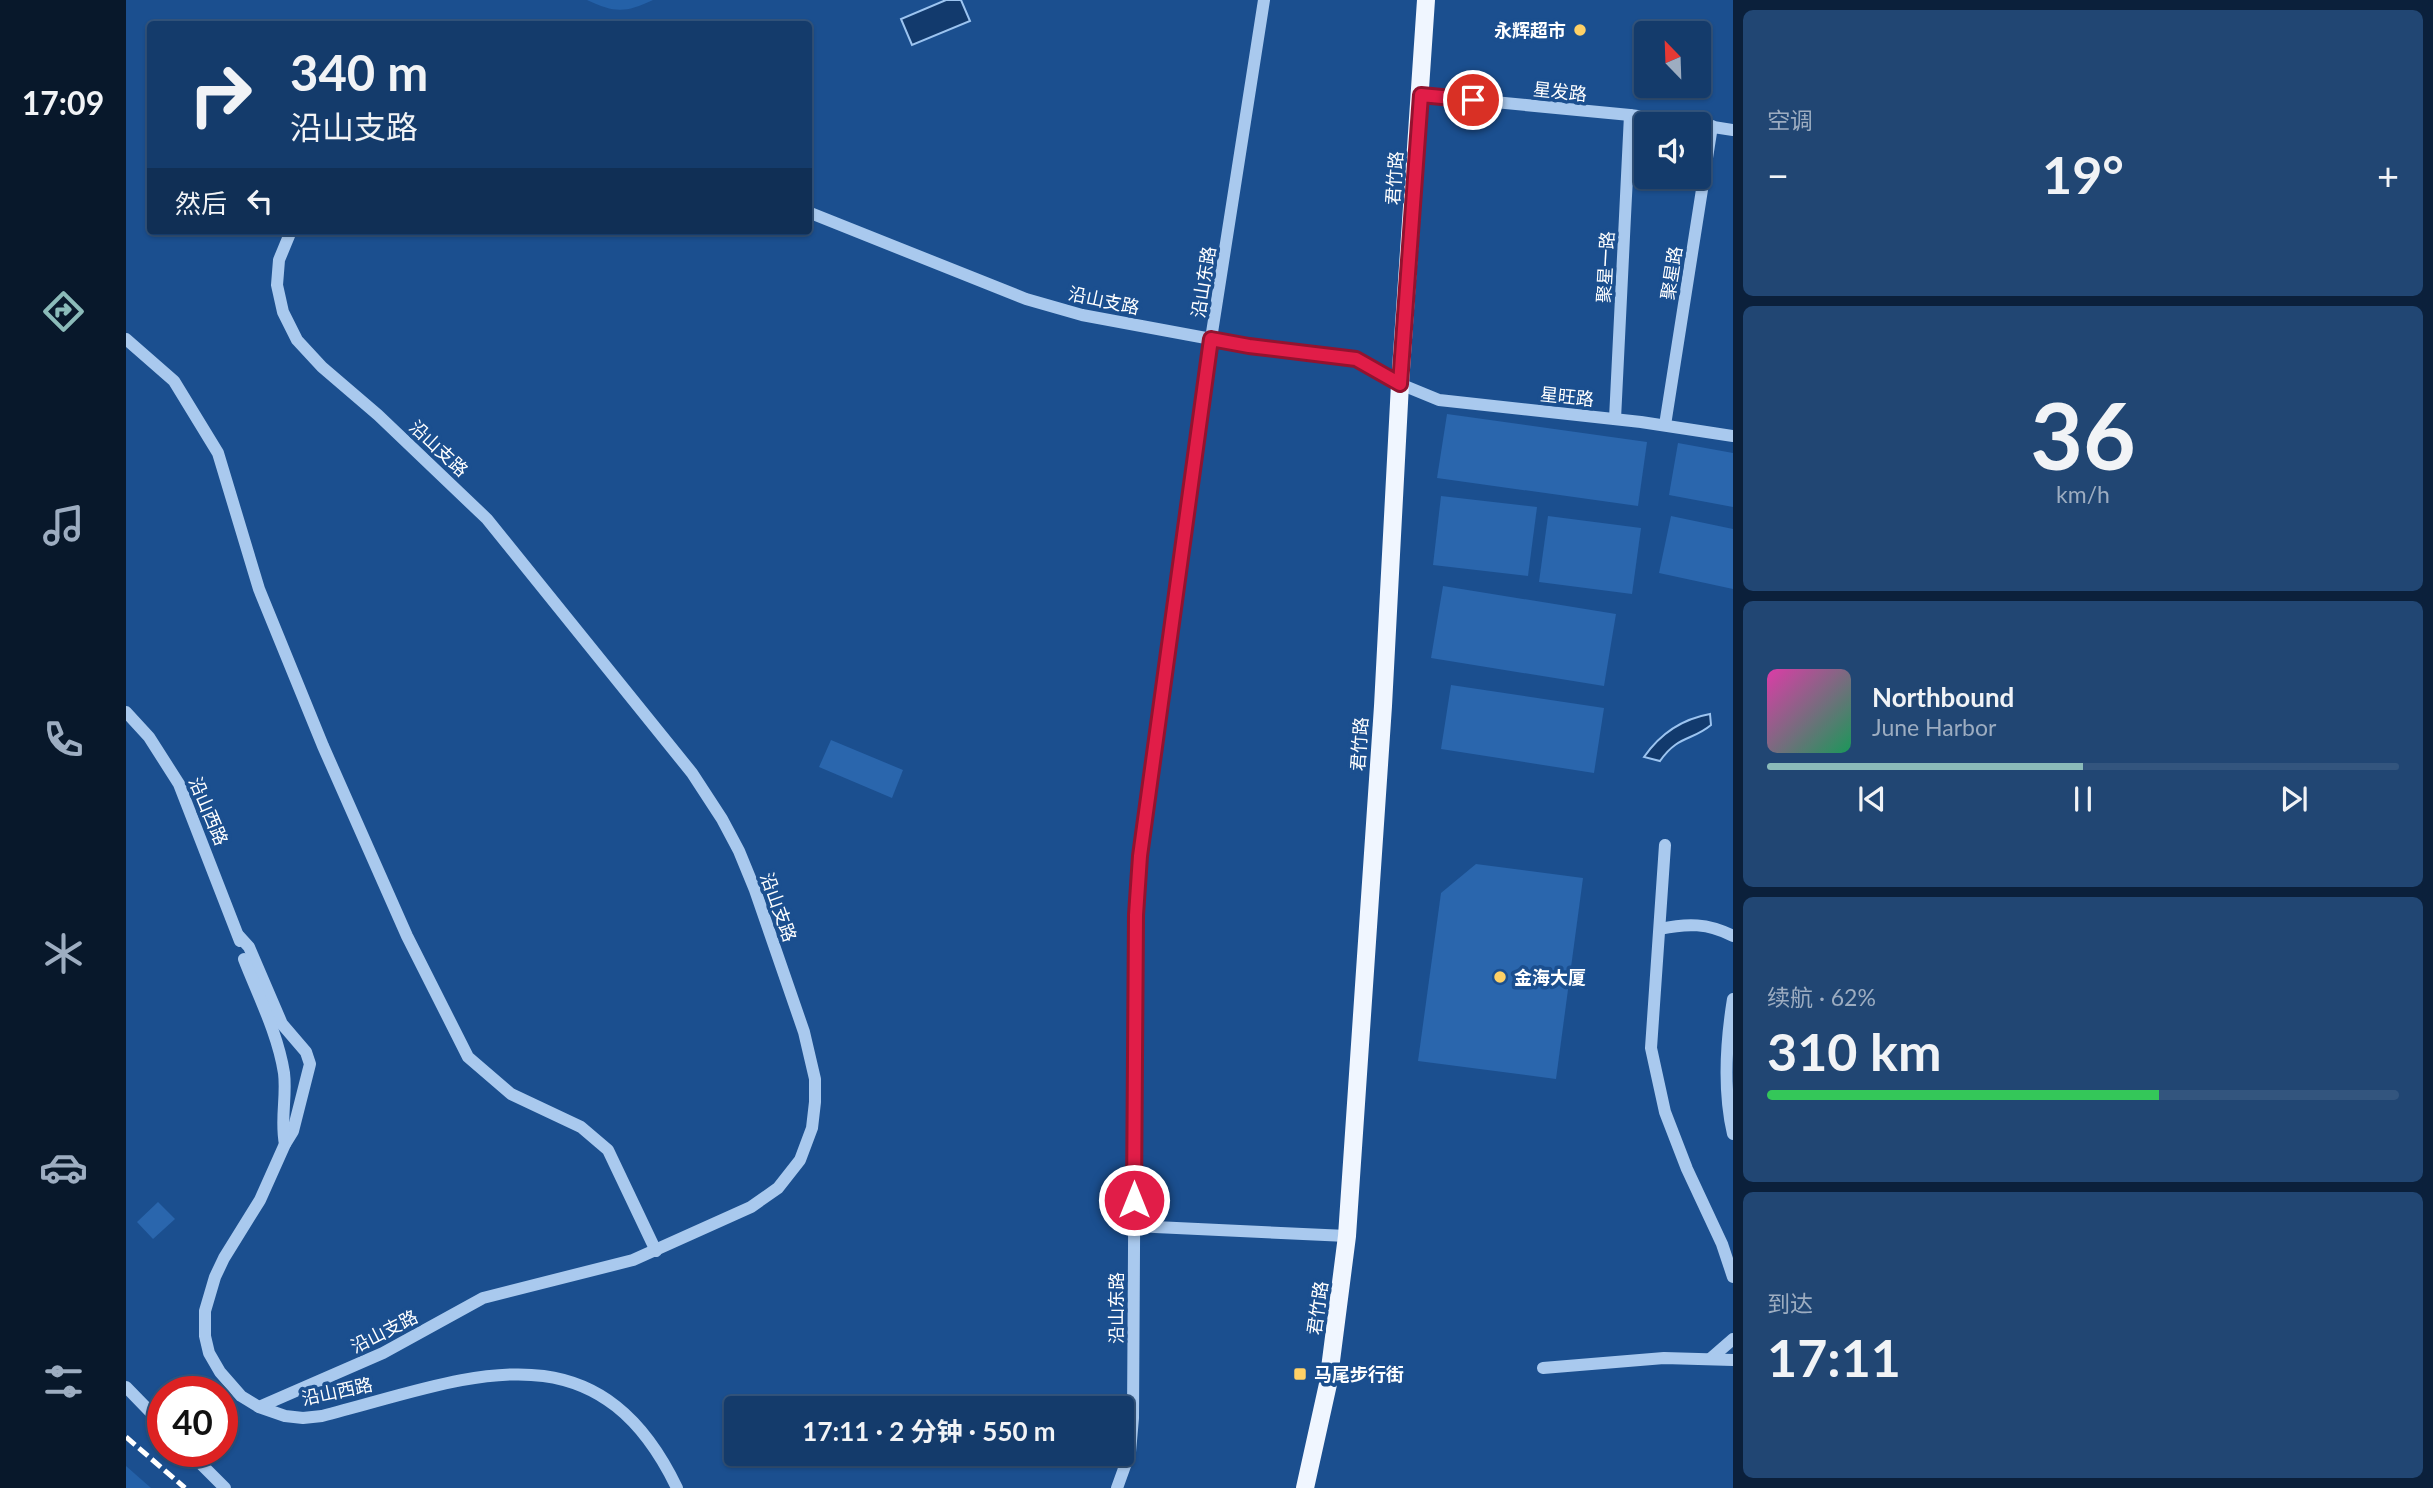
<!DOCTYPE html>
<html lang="zh">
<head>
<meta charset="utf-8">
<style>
	:root { --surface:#143b6b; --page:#214673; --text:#f1f3f6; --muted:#9dadc1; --line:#33557e; --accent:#8bbbb9 }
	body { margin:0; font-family:Lato,"Noto Sans SC",sans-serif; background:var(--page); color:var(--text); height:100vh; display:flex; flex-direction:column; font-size:26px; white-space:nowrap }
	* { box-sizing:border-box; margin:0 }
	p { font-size:23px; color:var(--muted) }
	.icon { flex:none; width:38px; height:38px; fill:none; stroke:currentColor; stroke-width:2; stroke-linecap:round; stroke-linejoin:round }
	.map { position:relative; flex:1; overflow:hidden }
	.details { display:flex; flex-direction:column; gap:10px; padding:10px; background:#0b203b; width:700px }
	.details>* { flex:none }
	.hud { position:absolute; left:21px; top:21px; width:665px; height:214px; border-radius:7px; box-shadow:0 2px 5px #0004,0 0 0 2px var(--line); background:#143b6b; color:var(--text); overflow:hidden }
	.needle { width:46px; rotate:337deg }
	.fabs { position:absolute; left:1508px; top:21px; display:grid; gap:14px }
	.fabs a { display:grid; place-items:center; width:77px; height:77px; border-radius:7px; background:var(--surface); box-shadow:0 2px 5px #0004,0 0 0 2px var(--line); font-size:35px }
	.speed { position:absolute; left:21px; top:1376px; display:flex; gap:14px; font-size:35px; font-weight:700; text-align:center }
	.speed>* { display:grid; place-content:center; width:91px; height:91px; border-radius:50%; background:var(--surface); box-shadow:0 2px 5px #0004,0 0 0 2px var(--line); line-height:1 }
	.speed .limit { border:10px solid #d22; background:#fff; color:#111 }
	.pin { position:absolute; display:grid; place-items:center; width:60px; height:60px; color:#fff; margin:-30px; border:4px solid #fff; border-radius:50%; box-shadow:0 2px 7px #0007 }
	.me { position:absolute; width:77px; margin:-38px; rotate:0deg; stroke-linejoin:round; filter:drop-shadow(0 0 5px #0008) }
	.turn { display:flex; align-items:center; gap:24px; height:147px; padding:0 28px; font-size:32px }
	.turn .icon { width:91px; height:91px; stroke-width:2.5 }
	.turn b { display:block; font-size:49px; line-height:60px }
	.then { display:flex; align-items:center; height:66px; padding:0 28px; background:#0003; gap:14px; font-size:26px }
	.big { font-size:52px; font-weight:700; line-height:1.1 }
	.details .widget { flex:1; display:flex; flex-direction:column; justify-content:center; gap:10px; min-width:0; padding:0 24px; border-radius:10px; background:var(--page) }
	.details .dial { align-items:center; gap:0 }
	.dial b { font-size:91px; line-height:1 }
	.song { display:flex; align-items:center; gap:21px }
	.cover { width:84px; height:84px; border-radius:10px; background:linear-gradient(135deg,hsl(320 70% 55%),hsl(150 70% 35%)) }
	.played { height:7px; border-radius:4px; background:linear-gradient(90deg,var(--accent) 50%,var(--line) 50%) }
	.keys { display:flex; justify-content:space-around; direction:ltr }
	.heat { display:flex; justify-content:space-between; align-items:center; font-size:38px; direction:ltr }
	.charge { height:10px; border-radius:5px; background:linear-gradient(90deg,#34c759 62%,var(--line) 0) }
	.trip { position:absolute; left:598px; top:1396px; width:410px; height:70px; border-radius:7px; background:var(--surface); box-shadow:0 2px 5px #0004,0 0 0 2px var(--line); font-weight:700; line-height:70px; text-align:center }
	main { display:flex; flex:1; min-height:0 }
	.menu { display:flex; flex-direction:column; width:126px; justify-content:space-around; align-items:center; background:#08182b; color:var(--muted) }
	.menu .icon { width:49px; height:49px }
	.menu .selected { color:var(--accent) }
	.menu b { font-size:32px; color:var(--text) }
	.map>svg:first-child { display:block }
</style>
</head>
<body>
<main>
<nav class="menu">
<b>17:09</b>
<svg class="icon selected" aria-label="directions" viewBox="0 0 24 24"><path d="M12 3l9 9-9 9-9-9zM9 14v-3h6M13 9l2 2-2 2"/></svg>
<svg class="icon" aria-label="music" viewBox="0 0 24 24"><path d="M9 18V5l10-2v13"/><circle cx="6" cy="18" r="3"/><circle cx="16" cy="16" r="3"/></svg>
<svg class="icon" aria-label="phone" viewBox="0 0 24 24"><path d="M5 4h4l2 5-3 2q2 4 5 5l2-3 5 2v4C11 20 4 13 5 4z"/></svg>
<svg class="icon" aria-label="climate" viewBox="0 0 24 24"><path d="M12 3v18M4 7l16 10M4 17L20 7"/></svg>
<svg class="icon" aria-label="car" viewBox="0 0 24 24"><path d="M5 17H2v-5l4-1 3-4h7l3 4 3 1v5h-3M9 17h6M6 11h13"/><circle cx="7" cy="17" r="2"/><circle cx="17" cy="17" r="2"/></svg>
<svg class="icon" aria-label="filters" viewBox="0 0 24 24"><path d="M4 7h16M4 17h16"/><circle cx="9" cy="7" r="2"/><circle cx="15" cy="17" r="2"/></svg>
</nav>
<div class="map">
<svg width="1607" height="1488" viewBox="0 0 1607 1488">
	<rect width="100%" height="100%" fill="#1b4f8f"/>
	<g fill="#2461a8">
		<path d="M461,0h66c-28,13 -38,13 -66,0z"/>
		<polygon points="0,1466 25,1488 0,1488"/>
	</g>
	<g fill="#123a6d" stroke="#9cc4f0" stroke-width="2">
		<polygon points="820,0 835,0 844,21 786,45 775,19"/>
		<path d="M1584,714l1,11c-19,16 -33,10 -51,36l-16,-4c16,-23 38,-38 66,-43z"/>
	</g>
	<g fill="#2a66ad">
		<polygon points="1321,414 1521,442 1512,506 1311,478"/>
		<polygon points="1552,443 1607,453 1607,507 1543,495"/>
		<polygon points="1315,496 1411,507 1402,576 1307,565"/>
		<polygon points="1422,516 1515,528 1506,594 1413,582"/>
		<polygon points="1545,516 1607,529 1607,589 1533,573"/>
		<polygon points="1317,586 1490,614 1478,686 1305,658"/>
		<polygon points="1325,685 1478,708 1468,773 1315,749"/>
		<polygon points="705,740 777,770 766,798 693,767"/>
		<polygon points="1350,864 1457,878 1430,1079 1292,1061 1315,893"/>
		<polygon points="32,1202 49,1219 27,1239 11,1222"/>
	</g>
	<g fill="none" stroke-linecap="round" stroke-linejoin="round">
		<g stroke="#a9c9ee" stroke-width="12">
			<polyline points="1295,95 1504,115 1570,124"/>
			<polyline points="1581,126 1607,130"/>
			<polyline points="682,212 900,299 956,315 1123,346 1230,359 1274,384 1313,400 1515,422 1607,436"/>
			<polyline points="0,339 48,381 92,453 133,589 197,746 281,936 342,1057 385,1094 455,1127 482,1150 530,1251"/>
			<polyline points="1489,419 1504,115"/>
			<polyline points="1539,425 1586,126"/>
			<polyline points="0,712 23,737 53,784 114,941"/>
			<polyline points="1539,845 1525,1048 1539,1112 1561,1169 1596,1244 1607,1277"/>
			<path d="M1534,929c27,-6 48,-6 73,7"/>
			<path d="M113,936l10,11 33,77 24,28 4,12 -17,67 -8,13 -25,56 -36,58 -9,19 -10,34v25l4,17 11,19 21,24 18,11 26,9 18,2 19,-2c142,-36 273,-99 355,72"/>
			<path d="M118,959c14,36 34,75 40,114 3,24 -4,47 1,71"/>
			<path d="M1607,999c-7,43 -10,92 0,135"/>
			<polyline points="1008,1226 1221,1236"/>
			<polyline points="1584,1359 1607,1339"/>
			<polyline points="1417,1368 1538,1358 1607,1360"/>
			<polyline points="0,1387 37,1425"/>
			<polyline points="133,1407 257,1353 357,1298 507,1260 625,1207 652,1188 674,1160 686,1128 689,1102 689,1079 678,1032 629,890 613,851 596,819 566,773 361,519 252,415 196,367 171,340 157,312 151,285 153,260 165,231"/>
			<polyline points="62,1451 99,1488"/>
			<polyline points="991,1488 1004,1452 1007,1418 1010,915 1014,856 1085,339 1138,0"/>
		</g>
		<polyline stroke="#f0f6ff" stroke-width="18" points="1179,1488 1202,1384 1221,1236 1257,706 1274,384 1300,0"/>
		<polyline stroke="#fff" stroke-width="5" stroke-dasharray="12 5" stroke-linecap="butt" points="0,1437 59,1488"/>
	</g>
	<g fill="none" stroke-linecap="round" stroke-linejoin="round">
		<g stroke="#92132f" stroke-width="18">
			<polyline id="route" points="1008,1200 1010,915 1014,856 1085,339 1123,346 1230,359 1274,384 1295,95 1347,100"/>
		</g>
		<use href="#route" stroke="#e11d48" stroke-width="12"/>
	</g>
	<g fill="#ffd166" stroke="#1b4f8f" stroke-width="2.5">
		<circle cx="1454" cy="30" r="7"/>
		<circle cx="1374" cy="977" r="7"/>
		<rect x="1167" y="1367" width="14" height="14" rx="3.5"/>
	</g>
	<g text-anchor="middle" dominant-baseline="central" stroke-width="7" stroke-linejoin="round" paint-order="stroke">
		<g font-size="18" font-weight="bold" fill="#fff" stroke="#1b4f8f" text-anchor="start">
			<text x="1440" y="30" text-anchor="end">永辉超市</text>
			<text x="1388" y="977">金海大厦</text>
			<text x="1188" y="1374">马尾步行街</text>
		</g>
		<g font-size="18" fill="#fff" stroke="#1b4f8f">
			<text transform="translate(1434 91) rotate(6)">星发路</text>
			<text transform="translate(1268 178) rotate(-86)">君竹路</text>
			<text transform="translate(1479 267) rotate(-87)">聚星一路</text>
			<text transform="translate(1545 273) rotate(-81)">聚星路</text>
			<text transform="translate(1077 282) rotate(-81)">沿山东路</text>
			<text transform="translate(978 300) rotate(12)">沿山支路</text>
			<text transform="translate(1441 396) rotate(6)">星旺路</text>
			<text transform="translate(313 448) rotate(43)">沿山支路</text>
			<text transform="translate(1233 744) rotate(-86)">君竹路</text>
			<text transform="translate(83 811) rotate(67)">沿山西路</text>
			<text transform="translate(653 907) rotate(70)">沿山支路</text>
			<text transform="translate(990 1308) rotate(-90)">沿山东路</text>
			<text transform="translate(1191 1308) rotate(-82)">君竹路</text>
			<text transform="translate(258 1331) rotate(-27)">沿山支路</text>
			<text transform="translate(211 1391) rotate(-12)">沿山西路</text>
		</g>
	</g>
</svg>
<div class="fabs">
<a><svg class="needle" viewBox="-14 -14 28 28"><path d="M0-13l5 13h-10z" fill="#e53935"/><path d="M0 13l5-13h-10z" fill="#9dadc1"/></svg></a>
<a><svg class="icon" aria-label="sound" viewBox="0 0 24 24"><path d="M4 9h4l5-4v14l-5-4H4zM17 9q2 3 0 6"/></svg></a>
</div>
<div class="speed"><div class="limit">40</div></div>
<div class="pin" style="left:1347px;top:100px;background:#d93025"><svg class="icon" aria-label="arrive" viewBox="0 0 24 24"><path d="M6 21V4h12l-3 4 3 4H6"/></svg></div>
<svg class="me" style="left:1008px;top:1200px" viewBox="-20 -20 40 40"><circle r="17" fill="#e11d48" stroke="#fff" stroke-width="3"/><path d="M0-11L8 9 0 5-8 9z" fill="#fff"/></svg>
<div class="trip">17:11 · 2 分钟 · 550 m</div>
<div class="hud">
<div class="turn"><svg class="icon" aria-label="right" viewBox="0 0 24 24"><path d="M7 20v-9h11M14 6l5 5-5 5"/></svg><div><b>340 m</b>沿山支路</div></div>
<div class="then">然后<svg class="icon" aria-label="left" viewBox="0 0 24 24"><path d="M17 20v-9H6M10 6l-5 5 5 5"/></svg></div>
</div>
</div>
<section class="details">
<div class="widget"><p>空调</p>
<div class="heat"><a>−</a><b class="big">19°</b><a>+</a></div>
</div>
<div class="widget dial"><b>36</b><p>km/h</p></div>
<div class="widget">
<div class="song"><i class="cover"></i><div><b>Northbound</b><p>June Harbor</p></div></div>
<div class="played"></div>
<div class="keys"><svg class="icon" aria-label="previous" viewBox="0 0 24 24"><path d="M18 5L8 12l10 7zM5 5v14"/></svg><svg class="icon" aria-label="pause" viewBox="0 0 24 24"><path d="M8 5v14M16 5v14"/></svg><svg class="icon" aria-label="next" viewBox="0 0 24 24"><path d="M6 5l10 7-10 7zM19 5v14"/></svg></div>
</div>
<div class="widget"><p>续航 · 62%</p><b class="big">310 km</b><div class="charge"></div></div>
<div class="widget"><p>到达</p><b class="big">17:11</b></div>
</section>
</main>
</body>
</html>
